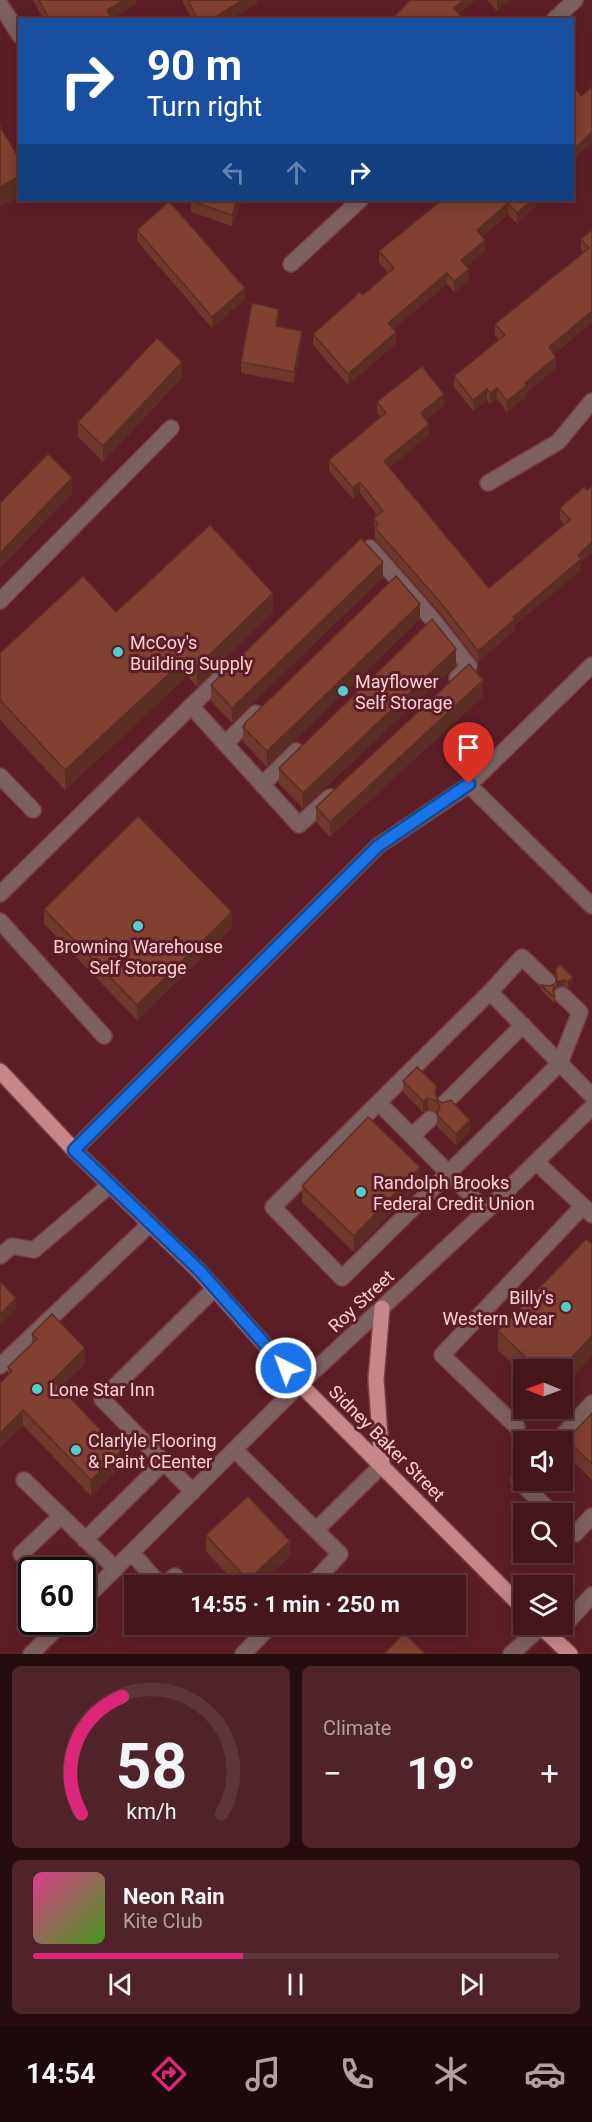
<!DOCTYPE html>
<html lang="en">
<head>
<meta charset="utf-8">
<style>
	:root { --surface:#45161c; --page:#4f2329; --text:#f1f3f6; --muted:#b09fa3; --line:#5d353b; --accent:#db2777 }
	body { margin:0; font-family:Roboto,sans-serif; background:var(--page); color:var(--text); height:100vh; display:flex; flex-direction:column; font-size:22px; white-space:nowrap }
	* { box-sizing:border-box; margin:0 }
	p { font-size:20px; color:var(--muted) }
	.icon { flex:none; width:33px; height:33px; fill:none; stroke:currentColor; stroke-width:2; stroke-linecap:round; stroke-linejoin:round }
	.map { position:relative; height:1654px; overflow:hidden }
	.details { display:flex; flex-direction:column; gap:12px; padding:12px; background:#260c0f; flex:1 }
	.details>* { flex:none }
	.hud { position:absolute; left:18px; top:18px; width:556px; height:183px; border-radius:0px; box-shadow:0 3px 15px #0003,0 0 0 2px var(--line); background:#1a4fa0; color:#fff; overflow:hidden }
	.needle { width:39px; rotate:271deg }
	.buttons { position:absolute; left:513px; top:1359px; display:grid; gap:12px }
	.buttons a { display:grid; place-items:center; width:60px; height:60px; border-radius:0px; background:var(--surface); box-shadow:0 3px 15px #0003,0 0 0 2px var(--line); font-size:30px }
	.speed { position:absolute; left:18px; top:1557px; display:flex; gap:12px; font-size:30px; font-weight:700; text-align:center }
	.speed>* { display:grid; place-content:center; width:78px; height:78px; border-radius:50%; background:var(--surface); box-shadow:0 3px 15px #0003,0 0 0 2px var(--line); line-height:1 }
	.speed .limit { border:3px solid #111; border-radius:9px; background:#fff; color:#111 }
	.pin { position:absolute; display:grid; place-items:center; width:51px; height:51px; color:#fff; margin:-62px -26px; border-radius:50% 50% 50% 0; rotate:-45deg; box-shadow:0 0 6px #0007 }
	.pin .icon { rotate:45deg }
	.me { position:absolute; width:66px; margin:-33px; rotate:318deg; stroke-linejoin:round; filter:drop-shadow(0 0 4px #0008) }
	.turn { display:flex; align-items:center; gap:21px; height:126px; padding:0 30px; font-size:27px }
	.turn .icon { width:78px; height:78px; stroke-width:2.5 }
	.turn b { display:block; font-size:42px; line-height:51px }
	.lanes { display:flex; align-items:center; height:57px; padding:0 30px; background:#0003; justify-content:center; gap:30px; direction:ltr }
	.lanes .off { opacity:.35 }
	.big { font-size:45px; font-weight:700; line-height:1.1 }
	.details .widget { flex:1; display:flex; flex-direction:column; justify-content:center; gap:9px; min-width:0; padding:0 21px; border-radius:9px; background:var(--page) }
	.details .dial { align-items:center; gap:0 }
	.dial svg { height:156px; overflow:visible; fill:none; stroke:var(--line); stroke-width:7; stroke-linecap:round; text-anchor:middle }
	.dial text { fill:var(--text); stroke:none }
	.song { display:flex; align-items:center; gap:18px }
	.cover { width:72px; height:72px; border-radius:9px; background:linear-gradient(135deg,hsl(330 70% 55%),hsl(100 70% 35%)) }
	.played { height:6px; border-radius:3px; background:linear-gradient(90deg,var(--accent) 40%,var(--line) 40%) }
	.keys { display:flex; justify-content:space-around; direction:ltr }
	.heat { display:flex; justify-content:space-between; align-items:center; font-size:33px; direction:ltr }
	.details .tiles { flex:1; display:grid; gap:12px; grid-template-columns:1fr 1fr }
	.widget:last-child { grid-column:span 2 }
	.trip { position:absolute; left:124px; top:1575px; width:342px; height:60px; border-radius:0px; background:var(--surface); box-shadow:0 3px 15px #0003,0 0 0 2px var(--line); font-weight:700; line-height:60px; text-align:center }
	.tabs { display:flex; height:96px; justify-content:space-around; align-items:center; background:#1c090b; color:var(--muted) }
	.tabs .icon { width:42px; height:42px }
	.tabs .active { color:var(--accent) }
	.tabs b { font-size:27px; color:var(--text) }
	.map>svg:first-child { display:block }
</style>
</head>
<body>
<div class="map">
<svg width="592" height="1654" viewBox="0 0 592 1654">
	<rect width="100%" height="100%" fill="#5c1e26"/>
	<g fill="none" stroke-linecap="round" stroke-linejoin="round">
		<g stroke="#793f45" stroke-width="18">
			<g id="minor">
				<polyline points="0,4 20,36"/>
				<polyline points="554,20 575,0"/>
				<polyline points="291,264 360,200"/>
				<polyline points="488,483 558,442 592,401"/>
				<polyline points="370,548 433,620 469,666 457,678"/>
				<polyline points="0,601 171,428"/>
				<polyline points="592,665 469,785 592,906"/>
				<polyline points="191,706 299,825 330,797"/>
				<polyline points="225,744 256,713"/>
				<polyline points="0,776 33,810"/>
				<polyline points="262,785 296,751"/>
				<polyline points="0,894 225,673"/>
				<polyline points="0,921 104,1036"/>
				<polyline points="548,982 522,957 490,992 273,1207 342,1278 560,1063 580,1012 562,995"/>
				<polyline points="490,992 592,1096"/>
				<polyline points="379,1103 486,1211"/>
				<polyline points="444,1104 523,1025"/>
				<polyline points="412,1136 430,1119"/>
				<polyline points="74,1150 378,846 469,785"/>
				<polyline points="536,1162 583,1206"/>
				<polyline points="0,1256 12,1246 34,1250 110,1185"/>
				<polyline points="0,1366 150,1224"/>
				<polyline points="517,1427 442,1355 583,1206 592,1215"/>
				<polyline points="556,1442 592,1403"/>
				<polyline points="235,1450 340,1554 310,1586"/>
				<polyline points="524,1476 519,1481 553,1514"/>
				<polyline points="24,1480 116,1569"/>
				<polyline points="193,1492 102,1399 215,1288"/>
				<polyline points="562,1522 575,1534 592,1516"/>
				<polyline points="316,1530 382,1465"/>
				<polyline points="85,1540 164,1462"/>
				<polyline points="132,1553 161,1586"/>
				<polyline points="37,1570 21,1554 61,1516"/>
				<polyline points="164,1586 175,1576 183,1586"/>
				<polyline points="82,1602 300,1384 486,1211 592,1107"/>
				<polyline points="553,1638 592,1595"/>
				<polyline points="31,1654 63,1622"/>
				<polyline points="243,1654 272,1624"/>
				<polyline points="511,1654 541,1627"/>
			</g>
		</g>
		<g stroke="#793f45" stroke-width="18">
			<g id="major">
				<polyline points="0,1071 74,1150 199,1271 300,1384 524,1609"/>
				<polyline points="382,1465 376,1379 382,1308"/>
				<polyline points="538,1624 570,1654"/>
			</g>
		</g>
		<use href="#minor" stroke="#7f6061" stroke-width="15"/>
		<use href="#major" stroke="#c6878b" stroke-width="15"/>
	</g>
	<g fill="#6e382a">
		<polygon points="33,0 136,0 136,4 112,18 113,20 44,20"/>
		<polygon points="183,0 257,0 257,3 228,20 192,20 183,2"/>
		<polygon points="487,0 509,0 497,11"/>
		<polygon points="191,200 244,200 243,204 240,203 232,226 191,212"/>
		<polygon points="442,200 536,200 536,207 517,224 508,214 482,237 485,251 466,266 469,280 454,292 447,284 393,329 396,343 348,385 313,345 313,334 363,295 388,273 379,262 379,251"/>
		<polygon points="137,230 245,299 212,328 137,241"/>
		<polygon points="592,230 592,322 554,354 556,368 526,393 526,397 507,412 497,399 490,404 487,400 473,411 454,387 454,376 499,340 495,335 495,324 584,253 581,250 581,239"/>
		<polygon points="279,320 278,326 302,342 294,383 241,373 241,362"/>
		<polygon points="182,377 103,462 78,437 78,422"/>
		<polygon points="377,402 444,405 426,420 429,435 389,467 489,588 564,524 560,519 560,508 592,486 592,553 581,562 581,570 515,625 515,630 478,662 441,614 375,539 374,518 377,515 360,493 353,499 329,471 329,460 381,418 377,413"/>
		<polygon points="383,577 232,723 211,701 211,685"/>
		<polygon points="116,612 273,612 197,687 187,676 65,790 0,720 0,653"/>
		<polygon points="420,619 267,767 243,742 243,727"/>
		<polygon points="456,665 303,808 279,784 279,768"/>
		<polygon points="483,696 330,837 316,822 316,807"/>
		<polygon points="44,909 232,928 137,1020 44,924"/>
		<polygon points="555,970 573,983 568,988 564,985 556,988 557,978 555,975"/>
		<polygon points="541,985 554,989 553,993 555,1002 554,1003 541,990"/>
		<polygon points="403,1081 437,1097 437,1099 470,1131 456,1145 437,1126 437,1112 428,1109 423,1112 403,1092"/>
		<polygon points="420,1183 354,1252 302,1202 302,1186"/>
		<polygon points="592,1244 592,1356 562,1387 562,1370 524,1370 524,1374 498,1350 498,1331"/>
		<polygon points="32,1334 85,1364 60,1388 121,1466 91,1496 23,1425 8,1375 8,1367 32,1344"/>
		<polygon points="592,1413 592,1480 567,1455 567,1440"/>
		<polygon points="206,1535 290,1556 259,1586 238,1586 206,1551"/>
	</g>
	<g fill="#5a2e22">
		<polygon points="124,0 136,0 136,4 109,20 107,10"/>
		<polygon points="243,0 257,0 257,3 228,20 210,20"/>
		<polygon points="463,0 475,0 454,19 454,8"/>
		<polygon points="497,0 509,0 497,11"/>
		<polygon points="592,132 592,143 577,156 577,159 573,163 573,152 576,147"/>
		<polygon points="20,176 20,196 0,207 0,187"/>
		<polygon points="237,200 240,200 240,203 232,226 232,215"/>
		<polygon points="532,200 536,200 536,207 517,224 517,213"/>
		<polygon points="508,203 508,214 477,241 477,230"/>
		<polygon points="485,240 485,251 461,271 461,260"/>
		<polygon points="469,269 469,280 454,292 454,281"/>
		<polygon points="447,273 447,284 388,334 388,323"/>
		<polygon points="245,288 245,299 212,328 212,317"/>
		<polygon points="279,309 279,320 276,337 276,326"/>
		<polygon points="592,311 592,322 549,358 549,347"/>
		<polygon points="302,331 302,342 294,383 294,372"/>
		<polygon points="396,332 396,343 348,385 348,374"/>
		<polygon points="556,357 556,368 526,393 526,397 507,412 507,401 525,383"/>
		<polygon points="182,362 182,377 103,462 103,446"/>
		<polygon points="497,388 497,399 490,404 490,393"/>
		<polygon points="487,389 487,400 473,411 473,400"/>
		<polygon points="444,394 444,405 421,424 421,413"/>
		<polygon points="429,424 429,435 384,472 384,461"/>
		<polygon points="72,478 72,494 0,568 0,553"/>
		<polygon points="360,482 360,493 353,499 353,488"/>
		<polygon points="592,542 592,553 581,562 581,570 515,625 515,630 478,662 478,651 578,555"/>
		<polygon points="383,562 383,577 232,723 232,708"/>
		<polygon points="273,593 273,612 197,687 197,667"/>
		<polygon points="420,604 420,619 267,767 267,751"/>
		<polygon points="456,649 456,665 303,808 303,793"/>
		<polygon points="187,657 187,676 65,790 65,770"/>
		<polygon points="483,680 483,696 330,837 330,822"/>
		<polygon points="232,912 232,928 137,1020 137,1005"/>
		<polygon points="573,977 573,983 568,988 568,982"/>
		<polygon points="564,980 564,985 556,988 556,982"/>
		<polygon points="437,1086 437,1097 435,1102 435,1091"/>
		<polygon points="428,1098 428,1109 423,1112 423,1101"/>
		<polygon points="470,1120 470,1131 456,1145 456,1134"/>
		<polygon points="420,1167 420,1183 354,1252 354,1236"/>
		<polygon points="16,1298 16,1309 0,1325 0,1314"/>
		<polygon points="592,1336 592,1356 562,1387 562,1370 560,1370"/>
		<polygon points="85,1348 85,1364 53,1396 53,1380"/>
		<polygon points="23,1410 23,1425 0,1448 0,1433"/>
		<polygon points="121,1451 121,1466 91,1496 91,1480"/>
		<polygon points="290,1541 290,1556 259,1586 248,1586 248,1580"/>
	</g>
	<g fill="#804131" stroke="#5a2e22" stroke-width="1.5">
		<polygon points="39,0 124,0 107,10 113,20 50,20"/>
		<polygon points="188,0 243,0 210,20 198,20"/>
		<polygon points="410,0 463,0 454,8 465,20 391,20"/>
		<polygon points="573,86 581,96 592,87 592,132 576,147 577,148 573,152"/>
		<polygon points="0,126 20,160 20,176 0,187"/>
		<polygon points="191,200 237,200 232,215 191,201"/>
		<polygon points="442,200 532,200 517,213 508,203 477,230 485,240 461,260 469,269 454,281 447,273 388,323 396,332 348,374 313,334 360,292 363,295 394,268 379,251"/>
		<polygon points="169,201 245,288 212,317 137,230"/>
		<polygon points="592,230 592,311 549,347 556,357 525,383 526,386 507,401 497,388 490,393 487,389 473,400 454,376 505,335 495,324 589,248 581,239"/>
		<polygon points="252,303 279,309 276,326 302,331 294,372 241,362"/>
		<polygon points="157,338 182,362 103,446 78,422"/>
		<polygon points="422,366 444,394 421,413 429,424 384,461 489,588 570,520 560,508 584,487 587,490 592,486 592,542 578,555 581,559 513,617 515,619 478,651 441,603 375,528 378,524 374,518 383,511 360,482 353,488 329,460 386,413 377,402"/>
		<polygon points="48,454 72,478 0,553 0,503"/>
		<polygon points="210,525 273,593 197,667 187,657 65,770 0,700 0,653 83,576 116,612"/>
		<polygon points="361,538 383,562 232,708 211,685"/>
		<polygon points="396,576 420,604 267,751 243,727 246,722"/>
		<polygon points="432,619 456,649 303,793 279,768"/>
		<polygon points="469,664 483,680 330,822 316,807"/>
		<polygon points="138,816 232,912 137,1005 44,909"/>
		<polygon points="560,965 573,977 568,982 564,980 556,982 557,974 555,970"/>
		<polygon points="554,984 553,992 555,996 554,997 541,985 550,986"/>
		<polygon points="417,1067 437,1086 435,1091 437,1099 442,1103 451,1100 470,1120 456,1134 437,1115 440,1106 437,1101 428,1098 423,1101 403,1081"/>
		<polygon points="368,1117 420,1167 354,1236 302,1186"/>
		<polygon points="586,1239 592,1244 592,1336 560,1370 539,1370 498,1331"/>
		<polygon points="0,1281 16,1298 0,1314"/>
		<polygon points="52,1314 85,1348 53,1380 121,1451 91,1480 23,1410 0,1433 0,1383 12,1371 8,1367 37,1339 32,1334"/>
		<polygon points="592,1413 592,1464 567,1440"/>
		<polygon points="248,1496 290,1541 248,1580 206,1535"/>
		<polygon points="404,1633 425,1654 384,1654"/>
	</g>
	<g fill="none" stroke-linecap="round" stroke-linejoin="round">
		<g stroke="#114b97" stroke-width="15">
			<polyline id="route" points="286,1368 200,1271 74,1150 378,846 469,784"/>
		</g>
		<use href="#route" stroke="#1a73e8" stroke-width="10"/>
	</g>
	<g fill="#52cdcd" stroke="#5c1e26" stroke-width="2">
		<circle cx="118" cy="652" r="6"/>
		<circle cx="343" cy="691" r="6"/>
		<circle cx="138" cy="926" r="6"/>
		<circle cx="361" cy="1192" r="6"/>
		<circle cx="566" cy="1307" r="6"/>
		<circle cx="37" cy="1389" r="6"/>
		<circle cx="76" cy="1450" r="6"/>
	</g>
	<g text-anchor="middle" dominant-baseline="central" stroke-width="6" stroke-linejoin="round" paint-order="stroke">
		<g font-size="18" fill="#fbd3d4" stroke="#5c1e26" text-anchor="start">
			<text x="130" y="642">McCoy's<tspan x="130" dy="21">Building Supply</tspan></text>
			<text x="355" y="681">Mayflower<tspan x="355" dy="21">Self Storage</tspan></text>
			<text x="138" y="946" text-anchor="middle">Browning Warehouse<tspan x="138" dy="21">Self Storage</tspan></text>
			<text x="373" y="1182">Randolph Brooks<tspan x="373" dy="21">Federal Credit Union</tspan></text>
			<text x="554" y="1297" text-anchor="end">Billy's<tspan x="554" dy="21">Western Wear</tspan></text>
			<text x="49" y="1389">Lone Star Inn</text>
			<text x="88" y="1440">Clarlyle Flooring<tspan x="88" dy="21">&amp; Paint CEenter</tspan></text>
		</g>
		<g font-size="18" fill="#fbd3d4" stroke="#5c1e26">
			<text transform="translate(361 1301) rotate(-43)">Roy Street</text>
			<text transform="translate(387 1443) rotate(45)">Sidney Baker Street</text>
		</g>
	</g>
</svg>
<div class="buttons">
<a><svg class="needle" viewBox="-14 -14 28 28"><path d="M0-13l5 13h-10z" fill="#e53935"/><path d="M0 13l5-13h-10z" fill="#b09fa3"/></svg></a>
<a><svg class="icon" aria-label="sound" viewBox="0 0 24 24"><path d="M4 9h4l5-4v14l-5-4H4zM17 9q2 3 0 6"/></svg></a>
<a><svg class="icon" aria-label="search" viewBox="0 0 24 24"><circle cx="10" cy="10" r="6"/><path d="M15 15l6 6"/></svg></a>
<a><svg class="icon" aria-label="layers" viewBox="0 0 24 24"><path d="M12 4l9 5-9 5-9-5zM3 14l9 5 9-5"/></svg></a>
</div>
<div class="speed"><div class="limit">60</div></div>
<div class="pin" style="left:469px;top:784px;background:#d93025"><svg class="icon" aria-label="arrive" viewBox="0 0 24 24"><path d="M6 21V4h12l-3 4 3 4H6"/></svg></div>
<svg class="me" style="left:286px;top:1368px" viewBox="-20 -20 40 40"><circle r="17" fill="#1a73e8" stroke="#fff" stroke-width="3"/><path d="M0-11L8 9 0 5-8 9z" fill="#fff"/></svg>
<div class="trip">14:55 · 1 min · 250 m</div>
<div class="hud">
<div class="turn"><svg class="icon" aria-label="right" viewBox="0 0 24 24"><path d="M7 20v-9h11M14 6l5 5-5 5"/></svg><div><b>90 m</b>Turn right</div></div>
<div class="lanes"><svg class="icon off" aria-label="left" viewBox="0 0 24 24"><path d="M17 20v-9H6M10 6l-5 5 5 5"/></svg><svg class="icon off" aria-label="ahead" viewBox="0 0 24 24"><path d="M12 20V5M6 11l6-6 6 6"/></svg><svg class="icon" aria-label="right" viewBox="0 0 24 24"><path d="M7 20v-9h11M14 6l5 5-5 5"/></svg></div>
</div>
</div>
<section class="details">
<div class="tiles">
<div class="widget dial"><svg viewBox="0 0 100 80">
<path d="M14 69A42 42 0 1 1 86 69"/>
<path d="M14 69A42 42 0 0 1 35 9" stroke="#db2777"/>
<text x="50" y="56" font-size="32" font-weight="700">58</text>
<text x="50" y="72" font-size="11">km/h</text>
</svg></div>
<div class="widget"><p>Climate</p>
<div class="heat"><a>−</a><b class="big">19°</b><a>+</a></div>
</div>
<div class="widget">
<div class="song"><i class="cover"></i><div><b>Neon Rain</b><p>Kite Club</p></div></div>
<div class="played"></div>
<div class="keys"><svg class="icon" aria-label="previous" viewBox="0 0 24 24"><path d="M18 5L8 12l10 7zM5 5v14"/></svg><svg class="icon" aria-label="pause" viewBox="0 0 24 24"><path d="M8 5v14M16 5v14"/></svg><svg class="icon" aria-label="next" viewBox="0 0 24 24"><path d="M6 5l10 7-10 7zM19 5v14"/></svg></div>
</div>
</div>
</section>
<nav class="tabs">
<b>14:54</b>
<svg class="icon active" aria-label="directions" viewBox="0 0 24 24"><path d="M12 3l9 9-9 9-9-9zM9 14v-3h6M13 9l2 2-2 2"/></svg>
<svg class="icon" aria-label="music" viewBox="0 0 24 24"><path d="M9 18V5l10-2v13"/><circle cx="6" cy="18" r="3"/><circle cx="16" cy="16" r="3"/></svg>
<svg class="icon" aria-label="phone" viewBox="0 0 24 24"><path d="M5 4h4l2 5-3 2q2 4 5 5l2-3 5 2v4C11 20 4 13 5 4z"/></svg>
<svg class="icon" aria-label="climate" viewBox="0 0 24 24"><path d="M12 3v18M4 7l16 10M4 17L20 7"/></svg>
<svg class="icon" aria-label="car" viewBox="0 0 24 24"><path d="M5 17H2v-5l4-1 3-4h7l3 4 3 1v5h-3M9 17h6M6 11h13"/><circle cx="7" cy="17" r="2"/><circle cx="17" cy="17" r="2"/></svg>
</nav>
</body>
</html>
